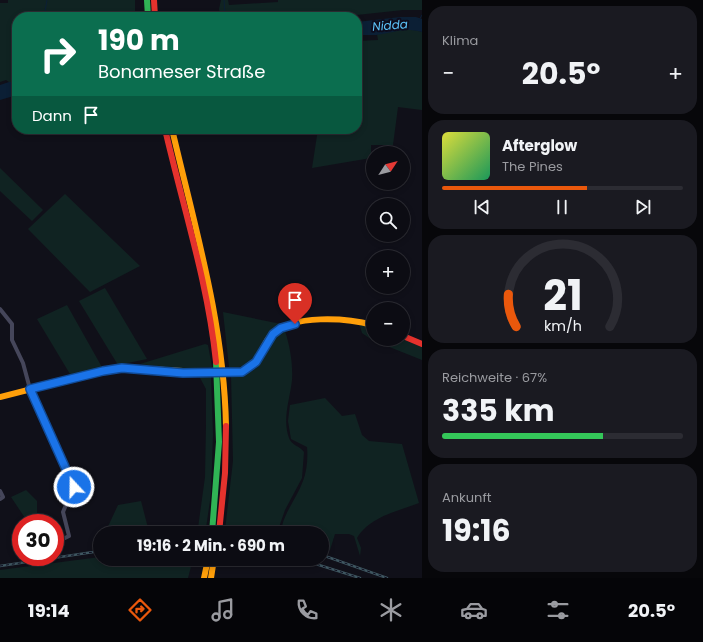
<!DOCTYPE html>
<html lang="de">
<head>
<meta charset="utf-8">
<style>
	:root { --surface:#0c0c13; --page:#1a1a21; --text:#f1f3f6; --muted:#9a9ba0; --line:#2c2c33; --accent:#ea580c }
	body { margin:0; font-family:Poppins,sans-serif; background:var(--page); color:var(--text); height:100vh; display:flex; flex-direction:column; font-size:15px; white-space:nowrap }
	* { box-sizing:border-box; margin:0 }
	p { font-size:13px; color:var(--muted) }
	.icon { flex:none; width:22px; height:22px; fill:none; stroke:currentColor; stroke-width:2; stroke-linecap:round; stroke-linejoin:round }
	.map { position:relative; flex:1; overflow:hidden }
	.side { display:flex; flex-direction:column; gap:6px; padding:6px; background:#07070a; width:281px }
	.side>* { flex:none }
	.guide { position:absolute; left:12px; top:12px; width:350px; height:122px; border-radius:16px; box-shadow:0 2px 6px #0003,0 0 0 1px var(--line); background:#0b6e4f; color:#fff; overflow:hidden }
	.needle { width:26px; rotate:54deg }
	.controls { position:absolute; left:366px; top:146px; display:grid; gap:8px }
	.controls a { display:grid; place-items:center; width:44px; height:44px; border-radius:50%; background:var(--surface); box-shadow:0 2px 6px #0003,0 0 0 1px var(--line); font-size:20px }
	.speed { position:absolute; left:12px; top:514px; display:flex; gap:8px; font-size:20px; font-weight:700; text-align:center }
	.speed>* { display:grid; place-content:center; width:52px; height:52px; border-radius:50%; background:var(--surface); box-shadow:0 2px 6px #0003,0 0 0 1px var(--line); line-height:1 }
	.speed .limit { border:6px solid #d22; background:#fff; color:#111 }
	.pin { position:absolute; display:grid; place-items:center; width:34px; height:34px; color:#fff; margin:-41px -17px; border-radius:50% 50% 50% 0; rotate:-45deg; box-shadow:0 0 4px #0007 }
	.pin .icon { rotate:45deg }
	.me { position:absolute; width:44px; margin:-22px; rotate:339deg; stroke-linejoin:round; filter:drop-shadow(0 0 3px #0008) }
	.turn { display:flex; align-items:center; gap:14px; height:84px; padding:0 20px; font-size:18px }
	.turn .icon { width:52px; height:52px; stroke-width:2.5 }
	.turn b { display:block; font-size:28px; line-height:34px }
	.then { display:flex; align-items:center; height:38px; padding:0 20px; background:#0003; gap:8px; font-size:15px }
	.big { font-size:30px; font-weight:700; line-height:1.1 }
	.side .tile { flex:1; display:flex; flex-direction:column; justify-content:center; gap:6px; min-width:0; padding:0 14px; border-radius:16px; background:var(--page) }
	.side .dial { align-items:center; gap:0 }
	.dial svg { height:104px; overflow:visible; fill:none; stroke:var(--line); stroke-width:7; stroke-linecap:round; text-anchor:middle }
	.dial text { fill:var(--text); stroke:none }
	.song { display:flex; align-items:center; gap:12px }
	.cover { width:48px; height:48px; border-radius:6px; background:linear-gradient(135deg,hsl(60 70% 55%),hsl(150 70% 35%)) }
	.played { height:4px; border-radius:2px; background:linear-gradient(90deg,var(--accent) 60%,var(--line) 60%) }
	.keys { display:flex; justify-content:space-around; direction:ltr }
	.heat { display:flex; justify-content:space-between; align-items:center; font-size:22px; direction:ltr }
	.charge { height:6px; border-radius:3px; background:linear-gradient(90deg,#34c759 67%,var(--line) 0) }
	.trip { position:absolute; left:93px; top:526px; width:236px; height:40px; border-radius:20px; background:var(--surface); box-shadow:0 2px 6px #0003,0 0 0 1px var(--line); font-weight:700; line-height:40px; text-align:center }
	.tab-bar { display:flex; height:64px; justify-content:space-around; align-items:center; background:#050508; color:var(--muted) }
	.tab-bar .icon { width:28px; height:28px }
	.tab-bar .on { color:var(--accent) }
	.tab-bar b { font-size:18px; color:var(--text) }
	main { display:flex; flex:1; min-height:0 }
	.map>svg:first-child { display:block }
</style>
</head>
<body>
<main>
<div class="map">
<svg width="422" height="578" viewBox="0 0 422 578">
	<rect width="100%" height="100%" fill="#101019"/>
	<g fill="#102322">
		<polygon points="8,0 135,0 135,17 17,17 17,82 9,82 6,80 0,82 0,3 8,3"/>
		<polygon points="221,0 228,0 229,5 278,2 278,0 422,0 422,10 403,10 338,17 221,17 219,9"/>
		<polygon points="410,29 422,32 422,110 398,107 393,145 371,145 371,158 312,168 318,129 357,129 357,41 378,40 377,34 396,30"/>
		<polygon points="0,168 43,210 32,221 0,191"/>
		<polygon points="65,194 140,266 90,292 28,229"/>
		<polygon points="105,288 147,359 118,365 79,301"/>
		<polygon points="67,305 103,369 73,376 70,374 37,319"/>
		<path d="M223,312l58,12c-22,15 -19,47 -52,43z"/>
		<polygon points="359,323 373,328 373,339 402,339 422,347 422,360 372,340 362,333"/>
		<path d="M285,331c5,15 8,33 7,49 -2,19 -10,39 -3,58 2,7 11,8 15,14l-2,26 -17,32 -8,23 -52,-3 8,-69 -2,-86c5,-1 11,0 16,-2 23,-7 18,-37 38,-42z"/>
		<polygon points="205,344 208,345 212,367 180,369 140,364"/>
		<polygon points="199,376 211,376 213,434 211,494 206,528 198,528 205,477 206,425 206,389"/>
		<path d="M325,398l17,18 13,-2 7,21 7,6 33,3 17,59c-21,8 -50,14 -62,35l4,10 -1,8 -6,-20 -5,-2h-14l-5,16 -8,-2v-15h-41c1,-18 16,-35 22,-52 4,-10 5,-23 4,-34l-16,-8 -3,-18 2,-16z"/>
		<polygon points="26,490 37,501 37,518 27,521 11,497"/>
		<polygon points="141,501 148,528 145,531 105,533 118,505"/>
		<polygon points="100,557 100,559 193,559 188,578 0,578 0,570"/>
	</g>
	<g fill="#0b1f35">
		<path d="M400,17h16l6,2v13c-21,-5 -27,1 -46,3 -6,0 -13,0 -19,0v-13z"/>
		<polygon points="9,82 17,82 17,95 0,100 0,85"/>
	</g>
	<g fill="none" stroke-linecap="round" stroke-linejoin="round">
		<g stroke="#0b1f35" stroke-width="1">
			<polyline points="224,0 225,15"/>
			<polyline points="44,17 47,0"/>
			<polyline points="419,20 422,15"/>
		</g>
		<g stroke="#45465a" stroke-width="4">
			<polyline points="0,309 12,324 12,340 23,363 30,389 74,487 75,500 70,504 66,505 63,512 69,536 65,538"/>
			<polyline points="0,491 3,497 0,499"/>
			<polyline points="66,505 62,500 62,494 74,487"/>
		</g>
		<g stroke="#30b455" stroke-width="6">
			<polyline points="147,0 148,17"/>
			<polyline points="212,533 219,442 216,362"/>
		</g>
		<g stroke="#ff9f0a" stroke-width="6">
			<path d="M172,129c23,99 52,194 54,297"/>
			<path d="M239,372c24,-6 19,-24 33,-38 21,-20 75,-16 101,-9"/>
			<polyline points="0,397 106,370 131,368 200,372"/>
			<polyline points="204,578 208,559"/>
			<polyline points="211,578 214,559"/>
		</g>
		<g stroke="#e5322d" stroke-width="6">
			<polyline points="154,0 155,17"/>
			<path d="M165,129c18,78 43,154 51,233"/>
			<polyline points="403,336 422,344"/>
			<polyline points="219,533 225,473 226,426"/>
		</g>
		<g stroke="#3e5660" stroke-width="2.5">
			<g id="rail">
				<polyline points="322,555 387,578"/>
				<polyline points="300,559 360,578"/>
				<polyline points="0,566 100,551"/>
			</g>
		</g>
		<use href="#rail" stroke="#0d0c1d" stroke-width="1" stroke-dasharray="3" stroke-linecap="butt"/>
		<polyline stroke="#30b455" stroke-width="6" points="200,372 239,372"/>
	</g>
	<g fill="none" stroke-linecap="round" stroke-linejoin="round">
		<g stroke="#114b97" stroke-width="10">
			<polyline id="route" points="74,487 30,389 103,371 122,368 183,373 242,372 256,362 273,334 281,328 295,324"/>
		</g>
		<use href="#route" stroke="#1a73e8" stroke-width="7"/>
	</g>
	<g text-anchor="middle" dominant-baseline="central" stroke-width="4" stroke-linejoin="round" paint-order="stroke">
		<g font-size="12" font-style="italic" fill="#5cc2f9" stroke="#0d0c1d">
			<text transform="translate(390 25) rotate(-4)">Nidda</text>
		</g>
	</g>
</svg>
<div class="controls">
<a><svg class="needle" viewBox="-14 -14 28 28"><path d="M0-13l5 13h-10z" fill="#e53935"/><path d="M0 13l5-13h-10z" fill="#9a9ba0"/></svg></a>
<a><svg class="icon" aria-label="search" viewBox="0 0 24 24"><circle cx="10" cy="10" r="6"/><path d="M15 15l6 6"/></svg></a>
<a>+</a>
<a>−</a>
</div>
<div class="speed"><div class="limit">30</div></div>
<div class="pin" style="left:295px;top:324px;background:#d93025"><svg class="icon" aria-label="arrive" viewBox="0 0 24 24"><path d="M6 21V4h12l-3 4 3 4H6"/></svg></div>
<svg class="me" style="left:74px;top:487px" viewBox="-20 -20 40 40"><circle r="17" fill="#1a73e8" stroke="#fff" stroke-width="3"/><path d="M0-11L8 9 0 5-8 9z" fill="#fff"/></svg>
<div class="trip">19:16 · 2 Min. · 690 m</div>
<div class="guide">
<div class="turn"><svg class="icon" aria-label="right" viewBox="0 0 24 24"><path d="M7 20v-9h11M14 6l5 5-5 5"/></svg><div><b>190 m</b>Bonameser Straße</div></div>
<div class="then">Dann<svg class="icon" aria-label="arrive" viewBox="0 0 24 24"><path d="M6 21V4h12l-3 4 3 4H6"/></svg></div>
</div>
</div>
<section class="side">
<div class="tile"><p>Klima</p>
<div class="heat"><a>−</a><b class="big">20.5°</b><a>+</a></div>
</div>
<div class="tile">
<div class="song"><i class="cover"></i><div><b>Afterglow</b><p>The Pines</p></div></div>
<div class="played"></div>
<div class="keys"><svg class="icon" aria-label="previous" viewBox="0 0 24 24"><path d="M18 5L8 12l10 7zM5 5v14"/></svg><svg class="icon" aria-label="pause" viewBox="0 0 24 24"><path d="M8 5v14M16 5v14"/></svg><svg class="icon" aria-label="next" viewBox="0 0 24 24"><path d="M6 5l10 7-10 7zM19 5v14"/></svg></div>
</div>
<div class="tile dial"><svg viewBox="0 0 100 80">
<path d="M14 69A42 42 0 1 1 86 69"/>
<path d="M14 69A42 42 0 0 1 8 44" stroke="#ea580c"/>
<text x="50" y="56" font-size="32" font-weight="700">21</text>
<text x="50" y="72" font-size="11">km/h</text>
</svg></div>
<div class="tile"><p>Reichweite · 67%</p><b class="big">335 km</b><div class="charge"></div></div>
<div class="tile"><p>Ankunft</p><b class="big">19:16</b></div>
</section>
</main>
<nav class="tab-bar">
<b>19:14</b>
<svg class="icon on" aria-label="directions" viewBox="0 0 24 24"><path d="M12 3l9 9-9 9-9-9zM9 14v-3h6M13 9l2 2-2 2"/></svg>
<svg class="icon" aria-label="music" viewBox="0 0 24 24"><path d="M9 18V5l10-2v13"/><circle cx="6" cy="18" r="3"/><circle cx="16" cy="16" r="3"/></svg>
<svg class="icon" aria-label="phone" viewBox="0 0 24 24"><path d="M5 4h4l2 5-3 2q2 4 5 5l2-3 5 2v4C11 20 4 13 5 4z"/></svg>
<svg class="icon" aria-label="climate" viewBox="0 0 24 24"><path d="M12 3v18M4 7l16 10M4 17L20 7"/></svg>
<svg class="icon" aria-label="car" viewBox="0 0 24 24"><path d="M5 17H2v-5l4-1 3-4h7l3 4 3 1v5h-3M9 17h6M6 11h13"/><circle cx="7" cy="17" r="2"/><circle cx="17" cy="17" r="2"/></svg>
<svg class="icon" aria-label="filters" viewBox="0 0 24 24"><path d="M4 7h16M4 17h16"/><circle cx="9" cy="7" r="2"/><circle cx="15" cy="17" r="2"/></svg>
<b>20.5°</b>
</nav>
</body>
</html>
